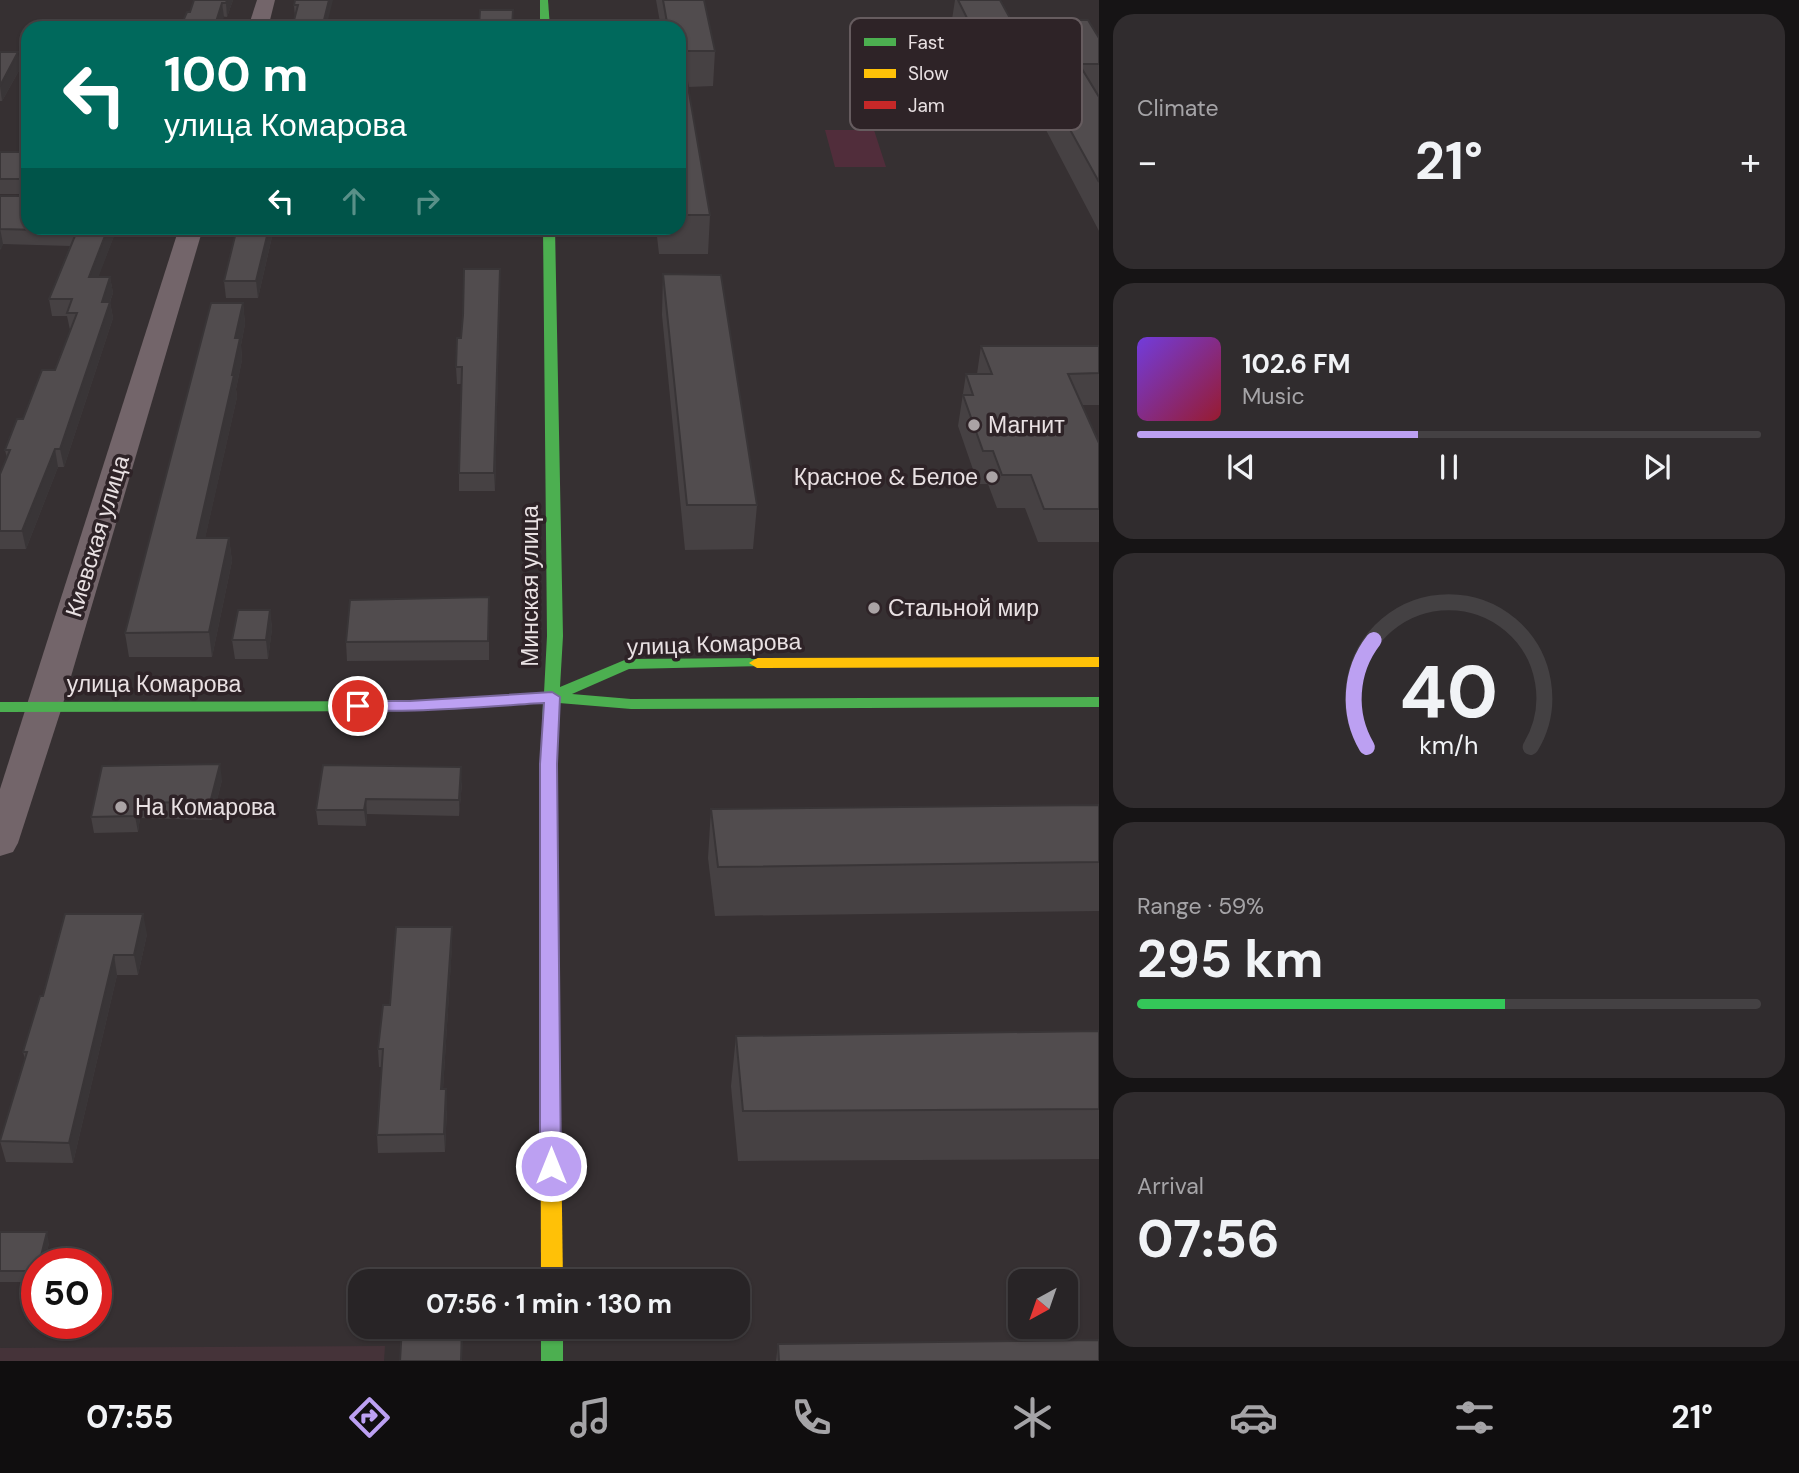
<!DOCTYPE html>
<html lang="en">
<head>
<meta charset="utf-8">
<style>
	:root { --surface:#282426; --page:#302c2e; --text:#f1f3f6; --muted:#a5a4a7; --line:#444143; --accent:#bca0f2 }
	body { margin:0; font-family:"DM Sans",sans-serif; background:var(--page); color:var(--text); height:100vh; display:flex; flex-direction:column; font-size:26px; white-space:nowrap }
	* { box-sizing:border-box; margin:0 }
	p { font-size:23px; color:var(--muted) }
	.icon { flex:none; width:38px; height:38px; fill:none; stroke:currentColor; stroke-width:2; stroke-linecap:round; stroke-linejoin:round }
	.map { position:relative; flex:1; overflow:hidden }
	.side { display:flex; flex-direction:column; gap:14px; padding:14px; background:#161415; width:700px }
	.side>* { flex:none }
	.banner { position:absolute; left:21px; top:21px; width:665px; height:214px; border-radius:21px; box-shadow:0 2px 5px #0004,0 0 0 2px var(--line); background:#00695c; color:#fff; overflow:hidden }
	.needle { width:46px; rotate:220deg }
	.buttons { position:absolute; left:1008px; top:1269px; display:grid; gap:14px }
	.buttons a { display:grid; place-items:center; width:70px; height:70px; border-radius:14px; background:var(--surface); box-shadow:0 2px 5px #0004,0 0 0 2px var(--line); font-size:35px }
	.speed { position:absolute; left:21px; top:1248px; display:flex; gap:14px; font-size:35px; font-weight:700; text-align:center }
	.speed>* { display:grid; place-content:center; width:91px; height:91px; border-radius:50%; background:var(--surface); box-shadow:0 2px 5px #0004,0 0 0 2px var(--line); line-height:1 }
	.speed .limit { border:10px solid #d22; background:#fff; color:#111 }
	.pin { position:absolute; display:grid; place-items:center; width:60px; height:60px; color:#fff; margin:-30px; border:4px solid #fff; border-radius:50%; box-shadow:0 2px 7px #0007 }
	.me { position:absolute; width:77px; margin:-38px; rotate:0deg; stroke-linejoin:round; filter:drop-shadow(0 0 5px #0008) }
	.turn { display:flex; align-items:center; gap:24px; height:147px; padding:0 28px; font-size:32px }
	.turn .icon { width:91px; height:91px; stroke-width:2.5 }
	.turn b { display:block; font-size:49px; line-height:60px }
	.lanes { display:flex; align-items:center; height:66px; padding:0 28px; background:#0003; justify-content:center; gap:35px; direction:ltr }
	.lanes .off { opacity:.35 }
	.big { font-size:52px; font-weight:700; line-height:1.1 }
	.side .card { flex:1; display:flex; flex-direction:column; justify-content:center; gap:10px; min-width:0; padding:0 24px; border-radius:21px; background:var(--page) }
	.side .dial { align-items:center; gap:0 }
	.dial svg { height:182px; overflow:visible; fill:none; stroke:var(--line); stroke-width:7; stroke-linecap:round; text-anchor:middle }
	.dial text { fill:var(--text); stroke:none }
	.song { display:flex; align-items:center; gap:21px }
	.cover { width:84px; height:84px; border-radius:10px; background:linear-gradient(135deg,hsl(260 70% 55%),hsl(350 70% 35%)) }
	.played { height:7px; border-radius:4px; background:linear-gradient(90deg,var(--accent) 45%,var(--line) 45%) }
	.keys { display:flex; justify-content:space-around; direction:ltr }
	.heat { display:flex; justify-content:space-between; align-items:center; font-size:38px; direction:ltr }
	.charge { height:10px; border-radius:5px; background:linear-gradient(90deg,#34c759 59%,var(--line) 0) }
	.trip { position:absolute; left:348px; top:1269px; width:402px; height:70px; border-radius:21px; background:var(--surface); box-shadow:0 2px 5px #0004,0 0 0 2px var(--line); font-weight:700; line-height:70px; text-align:center }
	.dock { display:flex; height:112px; justify-content:space-around; align-items:center; background:#100e0f; color:var(--muted) }
	.dock .icon { width:49px; height:49px }
	.dock .on { color:var(--accent) }
	.dock b { font-size:32px; color:var(--text) }
	main { display:flex; flex:1; min-height:0 }
	.map>svg:first-child { display:block }
</style>
</head>
<body>
<main>
<div class="map">
<svg width="1099" height="1361" viewBox="0 0 1099 1361">
	<rect width="100%" height="100%" fill="#363032"/>
	<polygon fill="#453339" points="385,1346 384,1361 0,1361 0,1348"/>
	<polygon fill="#512d3b" points="825,130 874,130 886,167 835,167"/>
	<g fill="none" stroke-linecap="round" stroke-linejoin="round">
		<g fill="#73656a" fill-rule="evenodd">
			<polygon points="257,0 275,0 268,28 248,28"/>
			<polygon points="179,228 203,228 62,707 18,843 13,852 0,856 0,789"/>
		</g>
		<g fill="#4caf50" fill-rule="evenodd">
			<polygon points="540,0 548,0 550,28 540,28"/>
			<polygon points="543,228 555,228 563,636 560,687 627,659 757,658 765,663 763,666 629,669 572,694 631,699 1099,697 1099,707 631,709 559,703 558,730 550,735 542,730 543,702 410,711 0,712 0,702 410,701 544,693 547,636"/>
			<rect x="541" y="1326" width="22" height="35"/>
		</g>
		<g fill="#ffc107" fill-rule="evenodd">
			<polygon points="1099,657 1099,667 757,668 749,663 757,658"/>
			<polygon points="549,916 555,918 558,923 563,1281 541,1281 540,923 543,918"/>
		</g>
		<polygon fill="#c62828" fill-rule="evenodd" points="550,725 558,730 558,923 555,928 543,928 540,923 542,730"/>
	</g>
	<g fill="#464143">
		<polygon points="194,0 233,0 227,17 190,12"/>
		<polygon points="295,0 326,28 295,18 294,5"/>
		<polygon points="656,0 704,0 715,51 713,86 688,87 710,215 708,254 659,254 656,228 679,228 679,28 661,28"/>
		<polygon points="955,0 1000,0 1011,20 1099,38 1099,231 1025,90 990,107 951,26"/>
		<polygon points="0,52 21,67 2,101 0,101"/>
		<polygon points="0,152 117,228 98,277 110,277 113,293 110,302 113,318 64,467 58,467 26,549 0,549 0,474 7,458 5,450 23,419 55,370 70,330 67,316 52,316 49,299 70,246 3,244 0,250 0,196 27,196 27,194 0,194"/>
		<polygon points="237,228 274,228 258,298 226,298 224,281"/>
		<polygon points="663,274 757,505 753,549 685,550 662,315"/>
		<polygon points="500,286 495,491 459,491 459,473 461,384 457,384 456,367 461,338"/>
		<polygon points="243,303 245,324 241,345 242,360 236,389 237,397 205,538 229,538 232,561 212,657 129,657 125,633"/>
		<polygon points="981,346 1099,346 1099,405 1082,405 1099,443 1099,542 1038,542 1025,508 997,508 988,484 978,484 958,426 966,374 977,374"/>
		<polygon points="489,597 489,660 347,661 346,642"/>
		<polygon points="270,610 272,629 268,659 235,659 232,640"/>
		<polygon points="323,765 462,783 459,816 367,814 366,826 318,825 316,810"/>
		<polygon points="102,766 222,780 212,820 140,818 138,832 94,833 91,817"/>
		<polygon points="1099,805 1099,911 715,916 708,858 711,809"/>
		<polygon points="452,927 452,945 443,1089 446,1089 447,1107 445,1152 378,1153 377,1135 382,1067 379,1067 378,1049 390,1005"/>
		<polygon points="147,934 138,975 117,975 73,1163 6,1162 0,1141 25,1059 23,1052 43,996"/>
		<polygon points="1099,1031 1099,1159 738,1161 731,1086 736,1036"/>
		<polygon points="0,1232 49,1243 44,1264 37,1264 37,1282 0,1282"/>
		<polygon points="778,1344 1099,1361 776,1361"/>
	</g>
	<g fill="#393537">
		<polygon points="227,0 233,0 227,17 226,3"/>
		<polygon points="329,0 333,0 326,28 322,28"/>
		<polygon points="222,3 224,17 220,28 214,28"/>
		<polygon points="18,52 21,67 2,101 0,86"/>
		<polygon points="1030,57 1025,90 990,107 995,74"/>
		<polygon points="0,228 3,244 1,250 0,247"/>
		<polygon points="108,228 117,228 92,294 89,277"/>
		<polygon points="269,228 274,228 258,298 256,281"/>
		<polygon points="500,269 500,286 495,491 494,473"/>
		<polygon points="110,277 113,293 104,318 102,302"/>
		<polygon points="110,302 113,318 64,467 60,449"/>
		<polygon points="243,303 245,324 241,345 242,360 236,389 237,397 200,561 197,538 232,375 235,338"/>
		<polygon points="55,449 58,467 26,549 22,531"/>
		<polygon points="229,538 232,561 212,657 209,632"/>
		<polygon points="270,610 272,629 268,659 266,640"/>
		<polygon points="220,764 222,780 212,820 210,803"/>
		<polygon points="461,767 462,783 459,816 459,800"/>
		<polygon points="366,799 367,814 366,826 364,810"/>
		<polygon points="138,802 140,818 138,832 135,816"/>
		<polygon points="143,914 147,934 138,975 134,955"/>
		<polygon points="452,927 452,945 442,1107 441,1089"/>
		<polygon points="114,955 117,975 73,1163 69,1143"/>
		<polygon points="446,1089 447,1107 445,1152 444,1134"/>
		<polygon points="47,1232 49,1243 44,1264 39,1264"/>
		<polygon points="462,1326 464,1326 462,1361 461,1361"/>
	</g>
	<g fill="#514c4e" stroke="#393537" stroke-width="2">
		<polygon points="194,0 227,0 226,3 222,3 214,28 180,28 187,12 190,12"/>
		<polygon points="295,0 329,0 322,28 292,28 298,5 294,5"/>
		<polygon points="663,0 704,0 715,51 679,51 679,28 668,28"/>
		<polygon points="958,0 1000,0 1011,20 1088,20 1099,38 1099,64 1079,64 1099,97 1099,182 1030,57 995,74"/>
		<polygon points="480,10 513,10 512,28 479,28"/>
		<polygon points="0,52 18,52 0,86"/>
		<polygon points="679,69 685,69 710,215 679,215"/>
		<polygon points="0,152 28,152 28,228 108,228 89,277 110,277 102,302 110,302 60,449 55,449 22,531 0,531 0,474 10,450 5,450 17,419 23,419 42,370 55,370 77,313 67,313 72,299 49,299 77,231 0,229 0,196 27,196 27,179 0,179"/>
		<polygon points="237,228 269,228 256,281 224,281"/>
		<polygon points="464,269 500,269 494,473 459,473 462,367 456,367 457,338 461,338 463,315"/>
		<polygon points="663,274 721,275 757,505 687,505"/>
		<polygon points="211,303 243,303 235,338 240,338 232,375 234,375 197,538 229,538 209,632 125,633"/>
		<polygon points="981,346 1099,346 1099,373 1068,374 1099,443 1099,509 1044,509 1031,475 1002,475 993,451 983,451 963,395 973,395 966,374 992,374"/>
		<polygon points="489,597 488,641 346,642 350,600"/>
		<polygon points="238,610 270,610 266,640 232,640"/>
		<polygon points="220,764 210,803 138,802 135,816 91,817 102,766"/>
		<polygon points="323,765 461,767 459,800 366,799 364,810 316,810"/>
		<polygon points="1099,805 1099,862 718,867 711,809"/>
		<polygon points="65,914 143,914 134,955 114,955 69,1143 0,1141 27,1052 23,1052 40,996 43,996"/>
		<polygon points="396,927 452,927 441,1089 446,1089 444,1134 377,1135 383,1049 378,1049 383,1005 390,1005"/>
		<polygon points="1099,1031 1099,1109 743,1111 736,1036"/>
		<polygon points="0,1232 47,1232 39,1264 37,1264 37,1271 0,1271"/>
		<polygon points="402,1326 462,1326 461,1361 400,1361"/>
		<polygon points="1099,1340 1099,1361 779,1361 778,1344"/>
	</g>
	<path fill="#bca0f2" stroke="#7a689d" stroke-width="2" d="M552,692l8,5 -3,67 4,402 -3,6 -7,2 -8,-2 -3,-6v-402l4,-61c-27,1 -183,15 -194,3l8,-5h52z"/>
	<g fill="#aaa3a5" stroke="#2e2327" stroke-width="2.5">
		<circle cx="974" cy="425" r="7"/>
		<circle cx="992" cy="477" r="7"/>
		<circle cx="874" cy="608" r="7"/>
		<circle cx="121" cy="807" r="7"/>
	</g>
	<g text-anchor="middle" dominant-baseline="central" stroke-width="7" stroke-linejoin="round" paint-order="stroke">
		<g font-size="23" fill="#e9e1e3" stroke="#2e2327" text-anchor="start">
			<text x="988" y="425">Магнит</text>
			<text x="978" y="477" text-anchor="end">Красное &amp; Белое</text>
			<text x="888" y="608">Стальной мир</text>
			<text x="135" y="807">На Комарова</text>
		</g>
		<g font-size="23" fill="#e9e1e3" stroke="#2e2327">
			<text transform="translate(97 536) rotate(-73)">Киевская улица</text>
			<text transform="translate(530 586) rotate(-90)">Минская улица</text>
			<text transform="translate(714 644) rotate(-2)">улица Комарова</text>
			<text x="154" y="684">улица Комарова</text>
		</g>
	</g>
	<rect x="850" y="18" width="232" height="112" rx="10" fill="#2e2327" stroke="#665c5f" stroke-width="2"/>
	<rect x="864" y="38" width="32" height="8" fill="#4caf50"/>
	<rect x="864" y="69" width="32" height="9" fill="#ffc107"/>
	<rect x="864" y="101" width="32" height="8" fill="#c62828"/>
	<g font-size="19" fill="#e9e1e3">
		<text x="908" y="49">Fast</text>
		<text x="908" y="80">Slow</text>
		<text x="908" y="112">Jam</text>
	</g>
</svg>
<div class="buttons">
<a><svg class="needle" viewBox="-14 -14 28 28"><path d="M0-13l5 13h-10z" fill="#e53935"/><path d="M0 13l5-13h-10z" fill="#a5a4a7"/></svg></a>
</div>
<div class="speed"><div class="limit">50</div></div>
<div class="pin" style="left:358px;top:706px;background:#d93025"><svg class="icon" aria-label="arrive" viewBox="0 0 24 24"><path d="M6 21V4h12l-3 4 3 4H6"/></svg></div>
<svg class="me" style="left:551px;top:1166px" viewBox="-20 -20 40 40"><circle r="17" fill="#bca0f2" stroke="#fff" stroke-width="3"/><path d="M0-11L8 9 0 5-8 9z" fill="#fff"/></svg>
<div class="trip">07:56 · 1 min · 130 m</div>
<div class="banner">
<div class="turn"><svg class="icon" aria-label="left" viewBox="0 0 24 24"><path d="M17 20v-9H6M10 6l-5 5 5 5"/></svg><div><b>100 m</b>улица Комарова</div></div>
<div class="lanes"><svg class="icon" aria-label="left" viewBox="0 0 24 24"><path d="M17 20v-9H6M10 6l-5 5 5 5"/></svg><svg class="icon off" aria-label="ahead" viewBox="0 0 24 24"><path d="M12 20V5M6 11l6-6 6 6"/></svg><svg class="icon off" aria-label="right" viewBox="0 0 24 24"><path d="M7 20v-9h11M14 6l5 5-5 5"/></svg></div>
</div>
</div>
<section class="side">
<div class="card"><p>Climate</p>
<div class="heat"><a>−</a><b class="big">21°</b><a>+</a></div>
</div>
<div class="card">
<div class="song"><i class="cover"></i><div><b>102.6 FM</b><p>Music</p></div></div>
<div class="played"></div>
<div class="keys"><svg class="icon" aria-label="previous" viewBox="0 0 24 24"><path d="M18 5L8 12l10 7zM5 5v14"/></svg><svg class="icon" aria-label="pause" viewBox="0 0 24 24"><path d="M8 5v14M16 5v14"/></svg><svg class="icon" aria-label="next" viewBox="0 0 24 24"><path d="M6 5l10 7-10 7zM19 5v14"/></svg></div>
</div>
<div class="card dial"><svg viewBox="0 0 100 80">
<path d="M14 69A42 42 0 1 1 86 69"/>
<path d="M14 69A42 42 0 0 1 17 22" stroke="#bca0f2"/>
<text x="50" y="56" font-size="32" font-weight="700">40</text>
<text x="50" y="72" font-size="11">km/h</text>
</svg></div>
<div class="card"><p>Range · 59%</p><b class="big">295 km</b><div class="charge"></div></div>
<div class="card"><p>Arrival</p><b class="big">07:56</b></div>
</section>
</main>
<nav class="dock">
<b>07:55</b>
<svg class="icon on" aria-label="directions" viewBox="0 0 24 24"><path d="M12 3l9 9-9 9-9-9zM9 14v-3h6M13 9l2 2-2 2"/></svg>
<svg class="icon" aria-label="music" viewBox="0 0 24 24"><path d="M9 18V5l10-2v13"/><circle cx="6" cy="18" r="3"/><circle cx="16" cy="16" r="3"/></svg>
<svg class="icon" aria-label="phone" viewBox="0 0 24 24"><path d="M5 4h4l2 5-3 2q2 4 5 5l2-3 5 2v4C11 20 4 13 5 4z"/></svg>
<svg class="icon" aria-label="climate" viewBox="0 0 24 24"><path d="M12 3v18M4 7l16 10M4 17L20 7"/></svg>
<svg class="icon" aria-label="car" viewBox="0 0 24 24"><path d="M5 17H2v-5l4-1 3-4h7l3 4 3 1v5h-3M9 17h6M6 11h13"/><circle cx="7" cy="17" r="2"/><circle cx="17" cy="17" r="2"/></svg>
<svg class="icon" aria-label="filters" viewBox="0 0 24 24"><path d="M4 7h16M4 17h16"/><circle cx="9" cy="7" r="2"/><circle cx="15" cy="17" r="2"/></svg>
<b>21°</b>
</nav>
</body>
</html>
